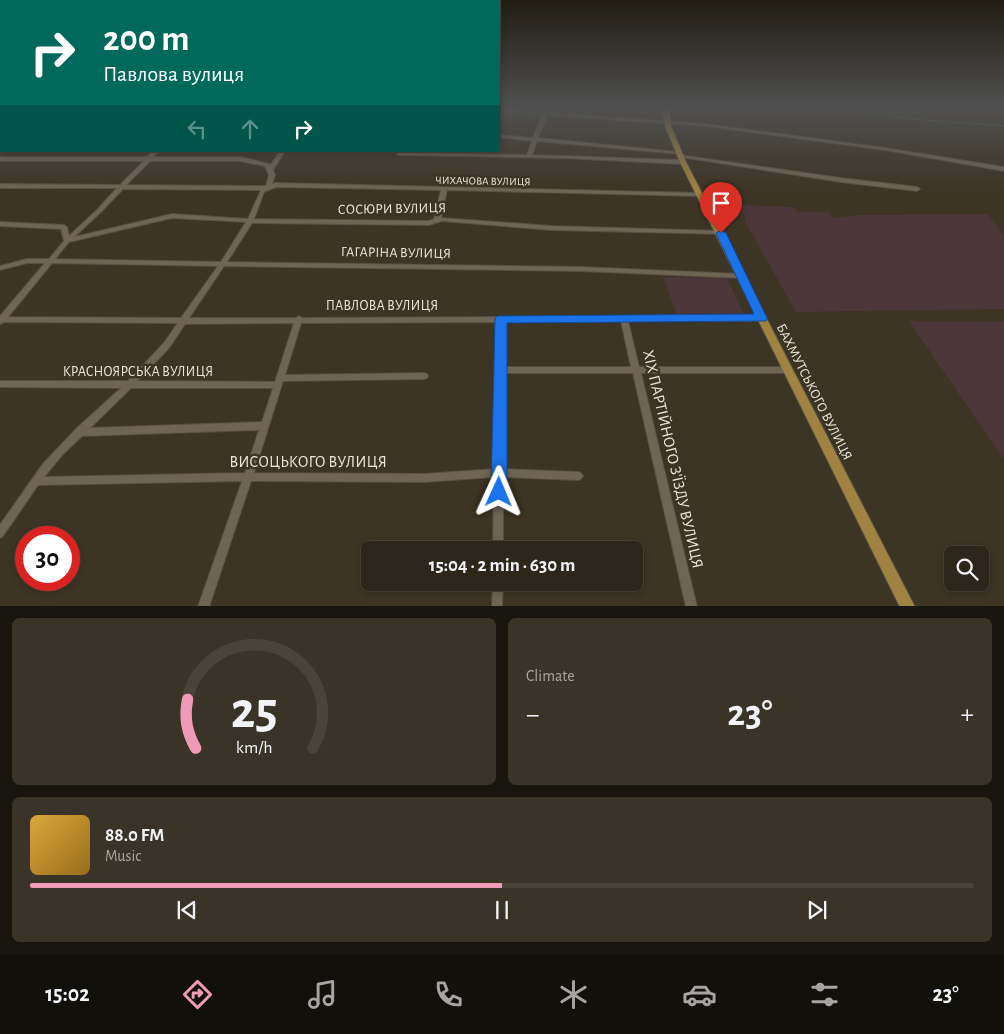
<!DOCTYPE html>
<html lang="en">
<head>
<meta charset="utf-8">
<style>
	:root { --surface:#2d271b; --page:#393328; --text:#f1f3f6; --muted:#a7a5a3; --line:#48443a; --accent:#ef9ab7 }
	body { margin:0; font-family:"Alegreya Sans",sans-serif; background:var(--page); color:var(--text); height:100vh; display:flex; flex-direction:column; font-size:19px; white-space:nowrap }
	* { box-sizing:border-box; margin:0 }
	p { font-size:16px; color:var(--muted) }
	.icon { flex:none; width:28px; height:28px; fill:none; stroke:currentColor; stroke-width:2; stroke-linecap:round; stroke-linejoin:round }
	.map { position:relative; height:606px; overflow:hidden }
	.panel { display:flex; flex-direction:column; gap:12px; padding:12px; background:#19150f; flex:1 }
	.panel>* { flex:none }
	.top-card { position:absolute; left:0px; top:0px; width:500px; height:152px; box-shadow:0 2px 8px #0003,0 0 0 1px var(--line); background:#00695c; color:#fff; overflow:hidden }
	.controls { position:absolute; left:944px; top:546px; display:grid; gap:10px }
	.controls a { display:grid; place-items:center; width:45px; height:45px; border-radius:8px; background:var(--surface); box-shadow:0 2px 8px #0003,0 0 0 1px var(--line); font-size:25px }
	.speed { position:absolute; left:15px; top:526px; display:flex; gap:10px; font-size:25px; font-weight:700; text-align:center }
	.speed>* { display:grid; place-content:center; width:65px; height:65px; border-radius:50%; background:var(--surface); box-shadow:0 2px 8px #0003,0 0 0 1px var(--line); line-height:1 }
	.speed .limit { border:8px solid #d22; background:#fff; color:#111 }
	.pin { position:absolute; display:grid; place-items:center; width:42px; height:42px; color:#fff; margin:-51px -21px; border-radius:50% 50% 50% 0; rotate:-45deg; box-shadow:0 0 5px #0007 }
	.pin .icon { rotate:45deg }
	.me { position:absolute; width:55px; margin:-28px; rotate:1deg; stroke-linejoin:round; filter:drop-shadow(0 0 4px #0008) }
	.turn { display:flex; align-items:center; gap:18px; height:105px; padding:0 20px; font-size:22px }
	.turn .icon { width:65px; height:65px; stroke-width:2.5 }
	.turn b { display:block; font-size:35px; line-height:42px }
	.lanes { display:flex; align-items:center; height:48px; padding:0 20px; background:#0003; justify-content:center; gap:25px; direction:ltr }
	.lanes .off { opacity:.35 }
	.big { font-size:38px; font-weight:700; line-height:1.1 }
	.panel .tile { flex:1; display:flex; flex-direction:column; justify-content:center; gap:8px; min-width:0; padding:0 18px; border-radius:8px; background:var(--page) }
	.panel .dial { align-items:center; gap:0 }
	.dial svg { height:130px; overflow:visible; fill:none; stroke:var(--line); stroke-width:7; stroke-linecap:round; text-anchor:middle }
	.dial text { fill:var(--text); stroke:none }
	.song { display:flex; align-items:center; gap:15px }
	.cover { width:60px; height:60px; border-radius:8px; background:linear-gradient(135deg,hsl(40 70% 55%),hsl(40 70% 35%)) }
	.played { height:5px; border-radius:2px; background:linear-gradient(90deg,var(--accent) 50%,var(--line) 50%) }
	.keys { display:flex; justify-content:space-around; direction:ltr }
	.heat { display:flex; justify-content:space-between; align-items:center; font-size:28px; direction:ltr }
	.panel .tiles { flex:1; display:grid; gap:12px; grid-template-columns:1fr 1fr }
	.tile:last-child { grid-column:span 2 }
	.trip { position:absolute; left:361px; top:541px; width:282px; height:50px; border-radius:8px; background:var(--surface); box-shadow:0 2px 8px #0003,0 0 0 1px var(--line); font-weight:700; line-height:50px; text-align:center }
	.menu { display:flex; height:80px; justify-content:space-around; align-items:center; background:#12100b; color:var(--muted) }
	.menu .icon { width:35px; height:35px }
	.menu .current { color:var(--accent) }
	.menu b { font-size:22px; color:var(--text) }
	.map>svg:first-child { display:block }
</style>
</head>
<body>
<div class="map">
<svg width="1004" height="607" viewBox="0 0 1004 607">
	<rect width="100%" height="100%" fill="#3c3424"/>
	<g fill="#4b3639">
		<polygon points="738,205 794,207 797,212 828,212 833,218 859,215 988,214 1004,235 1004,309 796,312 744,220 746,219"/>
		<polygon points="663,277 727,278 745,316 677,316"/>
		<polygon points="909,321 1004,322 1004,459 976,419"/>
	</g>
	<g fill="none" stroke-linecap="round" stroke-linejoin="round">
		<polyline stroke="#4d6164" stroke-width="1" points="843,107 910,119 1004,126"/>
		<g stroke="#575042" stroke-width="2">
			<g id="minor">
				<rect x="0" y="109" width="1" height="2"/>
				<polygon points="499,109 705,124 885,148 1004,167 1004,171 885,150 705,126 547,115 538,138 679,152 681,153 679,154 537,141 532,155 683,160 686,162 683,164 563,158 399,155 397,154 399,153 527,155 532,141 499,137 499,135 533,138 542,114 499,111"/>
				<polygon points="0,150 1,150 1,151 3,151 3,152 0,152"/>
				<path d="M153,151h5l-5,6h87l29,7 1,2 10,-15h5l-12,19 2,5 -3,9 3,-1 426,10v2l-2,1 -252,-6 -6,28 110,8 170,5 3,2 -1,1 -172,-4 -109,-9 -13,4 -177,-2 -25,39 354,5 160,7 3,2 -1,2 -162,-7 -357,-5 -35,52h107l3,-2 3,2 461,-2 2,2 -2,2 -2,1h-133l11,46h149l3,1 1,2 -1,2 -3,1h-147l56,234h-11l-53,-234h-129v96l74,3 3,1 2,3 -2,3 -3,1 -75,-3v73h-10l1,-73 -70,5 -173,-1 -42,126h-11l44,-126 -204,4 -35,51 -3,2v-13l42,-60 34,-36 45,-41 -121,-1v-6h128l35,-37 15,-21 -174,-1 -4,2v-8l45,-53h-18l-27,7v-4l27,-7h22l15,-18 -3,-12 -61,-3v-4l64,3 3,2 2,9 28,-26 20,-22h-117v-4l120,1 24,-24h-144v-4h147zM150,161h90l25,5 4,9 -3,11 -140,-1zM276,187l165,3 -7,29 -5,2 -175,-2 10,-27zM123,189l138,1 -13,29 -76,-5 -98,23 27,-25zM172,218l74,4 -25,40 -166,-3 14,-17zM52,263l166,3 -37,52 -173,-1zM621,321l10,46h-127l1,-45zM497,322l-2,147 -71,5 -170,-1 29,-92 141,-2 3,-1 1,-2 -1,-2 -3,-1 -139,2 16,-52zM294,323l-19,59 -138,-1 32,-33 16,-24zM131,388h142l-11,34 -172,6zM259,430l-14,43 -201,4 19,-23 19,-18z"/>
				<polygon points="679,155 841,178 917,187 920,189 917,191 841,182 681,157 679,157"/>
				<polygon points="493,582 503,582 502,607 492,607"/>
			</g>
		</g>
		<g stroke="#575042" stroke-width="2">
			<polygon id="major" points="663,107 669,107 671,126 686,162 915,607 900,607 680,162 665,126"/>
		</g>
		<use href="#minor" fill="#6e6554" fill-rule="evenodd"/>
		<use href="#major" fill="#a08341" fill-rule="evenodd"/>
	</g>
	<linearGradient id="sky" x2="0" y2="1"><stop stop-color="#211d14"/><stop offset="0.56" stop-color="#505050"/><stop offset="1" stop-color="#505050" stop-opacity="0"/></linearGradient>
	<rect width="1004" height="192" fill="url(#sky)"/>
	<polygon fill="#1a73e8" stroke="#114b97" points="721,230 726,233 767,318 766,321 507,323 507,492 504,497 499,499 493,497 491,492 495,319 497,316 754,314 716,233"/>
	<g text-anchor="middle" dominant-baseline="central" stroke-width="5" stroke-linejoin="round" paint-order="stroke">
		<g font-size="11" fill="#eae5db" stroke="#3c3424">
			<text transform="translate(483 181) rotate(1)">ЧИХАЧОВА ВУЛИЦЯ</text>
		</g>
		<g font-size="14" fill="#eae5db" stroke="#3c3424">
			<text transform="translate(392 209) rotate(-1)">СОСЮРИ ВУЛИЦЯ</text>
			<text transform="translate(396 253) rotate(1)">ГАГАРІНА ВУЛИЦЯ</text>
			<text x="382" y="306">ПАВЛОВА ВУЛИЦЯ</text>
			<text x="138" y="372">КРАСНОЯРСЬКА ВУЛИЦЯ</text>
			<text transform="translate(814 392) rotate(63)">БАХМУТСЬКОГО ВУЛИЦЯ</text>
		</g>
		<g font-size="16" fill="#eae5db" stroke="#3c3424">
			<text transform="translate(673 459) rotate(77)">XIX ПАРТІЙНОГО З'ЇЗДУ ВУЛИЦЯ</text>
			<text x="308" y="462">ВИСОЦЬКОГО ВУЛИЦЯ</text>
		</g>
	</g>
</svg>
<div class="controls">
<a><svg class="icon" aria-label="search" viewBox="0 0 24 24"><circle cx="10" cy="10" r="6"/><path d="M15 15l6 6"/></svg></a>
</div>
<div class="speed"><div class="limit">30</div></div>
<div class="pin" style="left:721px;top:233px;background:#d93025"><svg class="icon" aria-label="arrive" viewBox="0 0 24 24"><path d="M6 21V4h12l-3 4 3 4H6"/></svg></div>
<svg class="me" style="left:499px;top:492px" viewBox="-20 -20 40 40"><path d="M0-17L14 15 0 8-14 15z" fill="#1a73e8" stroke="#fff" stroke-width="4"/></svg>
<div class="trip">15:04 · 2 min · 630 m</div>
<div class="top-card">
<div class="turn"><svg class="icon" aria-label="right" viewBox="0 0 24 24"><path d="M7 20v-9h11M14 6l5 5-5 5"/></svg><div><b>200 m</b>Павлова вулиця</div></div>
<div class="lanes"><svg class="icon off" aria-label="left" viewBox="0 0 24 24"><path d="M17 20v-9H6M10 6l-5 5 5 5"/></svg><svg class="icon off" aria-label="ahead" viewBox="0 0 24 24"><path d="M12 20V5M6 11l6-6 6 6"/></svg><svg class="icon" aria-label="right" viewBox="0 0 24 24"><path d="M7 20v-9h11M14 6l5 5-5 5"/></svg></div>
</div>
</div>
<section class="panel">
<div class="tiles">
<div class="tile dial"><svg viewBox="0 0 100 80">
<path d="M14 69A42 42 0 1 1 86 69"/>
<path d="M14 69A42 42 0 0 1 9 39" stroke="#ef9ab7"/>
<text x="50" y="56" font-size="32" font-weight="700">25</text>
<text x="50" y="72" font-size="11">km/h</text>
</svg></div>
<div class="tile"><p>Climate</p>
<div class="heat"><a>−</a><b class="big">23°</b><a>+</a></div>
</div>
<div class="tile">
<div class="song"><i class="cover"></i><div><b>88.0 FM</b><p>Music</p></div></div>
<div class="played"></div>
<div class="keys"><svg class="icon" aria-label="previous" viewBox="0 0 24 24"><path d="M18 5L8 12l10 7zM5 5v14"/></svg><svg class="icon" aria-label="pause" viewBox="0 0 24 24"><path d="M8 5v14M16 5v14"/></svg><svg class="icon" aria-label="next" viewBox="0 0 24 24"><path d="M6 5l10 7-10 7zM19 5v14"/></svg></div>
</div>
</div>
</section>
<nav class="menu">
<b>15:02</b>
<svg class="icon current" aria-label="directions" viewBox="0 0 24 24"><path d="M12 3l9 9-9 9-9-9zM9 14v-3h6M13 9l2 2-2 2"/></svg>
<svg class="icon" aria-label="music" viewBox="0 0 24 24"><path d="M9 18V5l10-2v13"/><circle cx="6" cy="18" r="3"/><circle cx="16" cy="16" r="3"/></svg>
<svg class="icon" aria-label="phone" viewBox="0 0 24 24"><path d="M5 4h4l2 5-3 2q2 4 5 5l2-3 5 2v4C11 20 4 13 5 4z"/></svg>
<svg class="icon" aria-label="climate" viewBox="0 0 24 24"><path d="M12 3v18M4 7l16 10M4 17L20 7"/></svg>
<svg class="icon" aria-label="car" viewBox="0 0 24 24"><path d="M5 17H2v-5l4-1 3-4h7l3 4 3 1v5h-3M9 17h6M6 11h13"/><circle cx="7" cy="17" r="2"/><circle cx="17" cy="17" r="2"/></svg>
<svg class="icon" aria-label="filters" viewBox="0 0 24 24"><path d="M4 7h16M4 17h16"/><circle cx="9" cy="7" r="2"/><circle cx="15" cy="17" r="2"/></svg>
<b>23°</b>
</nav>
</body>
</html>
